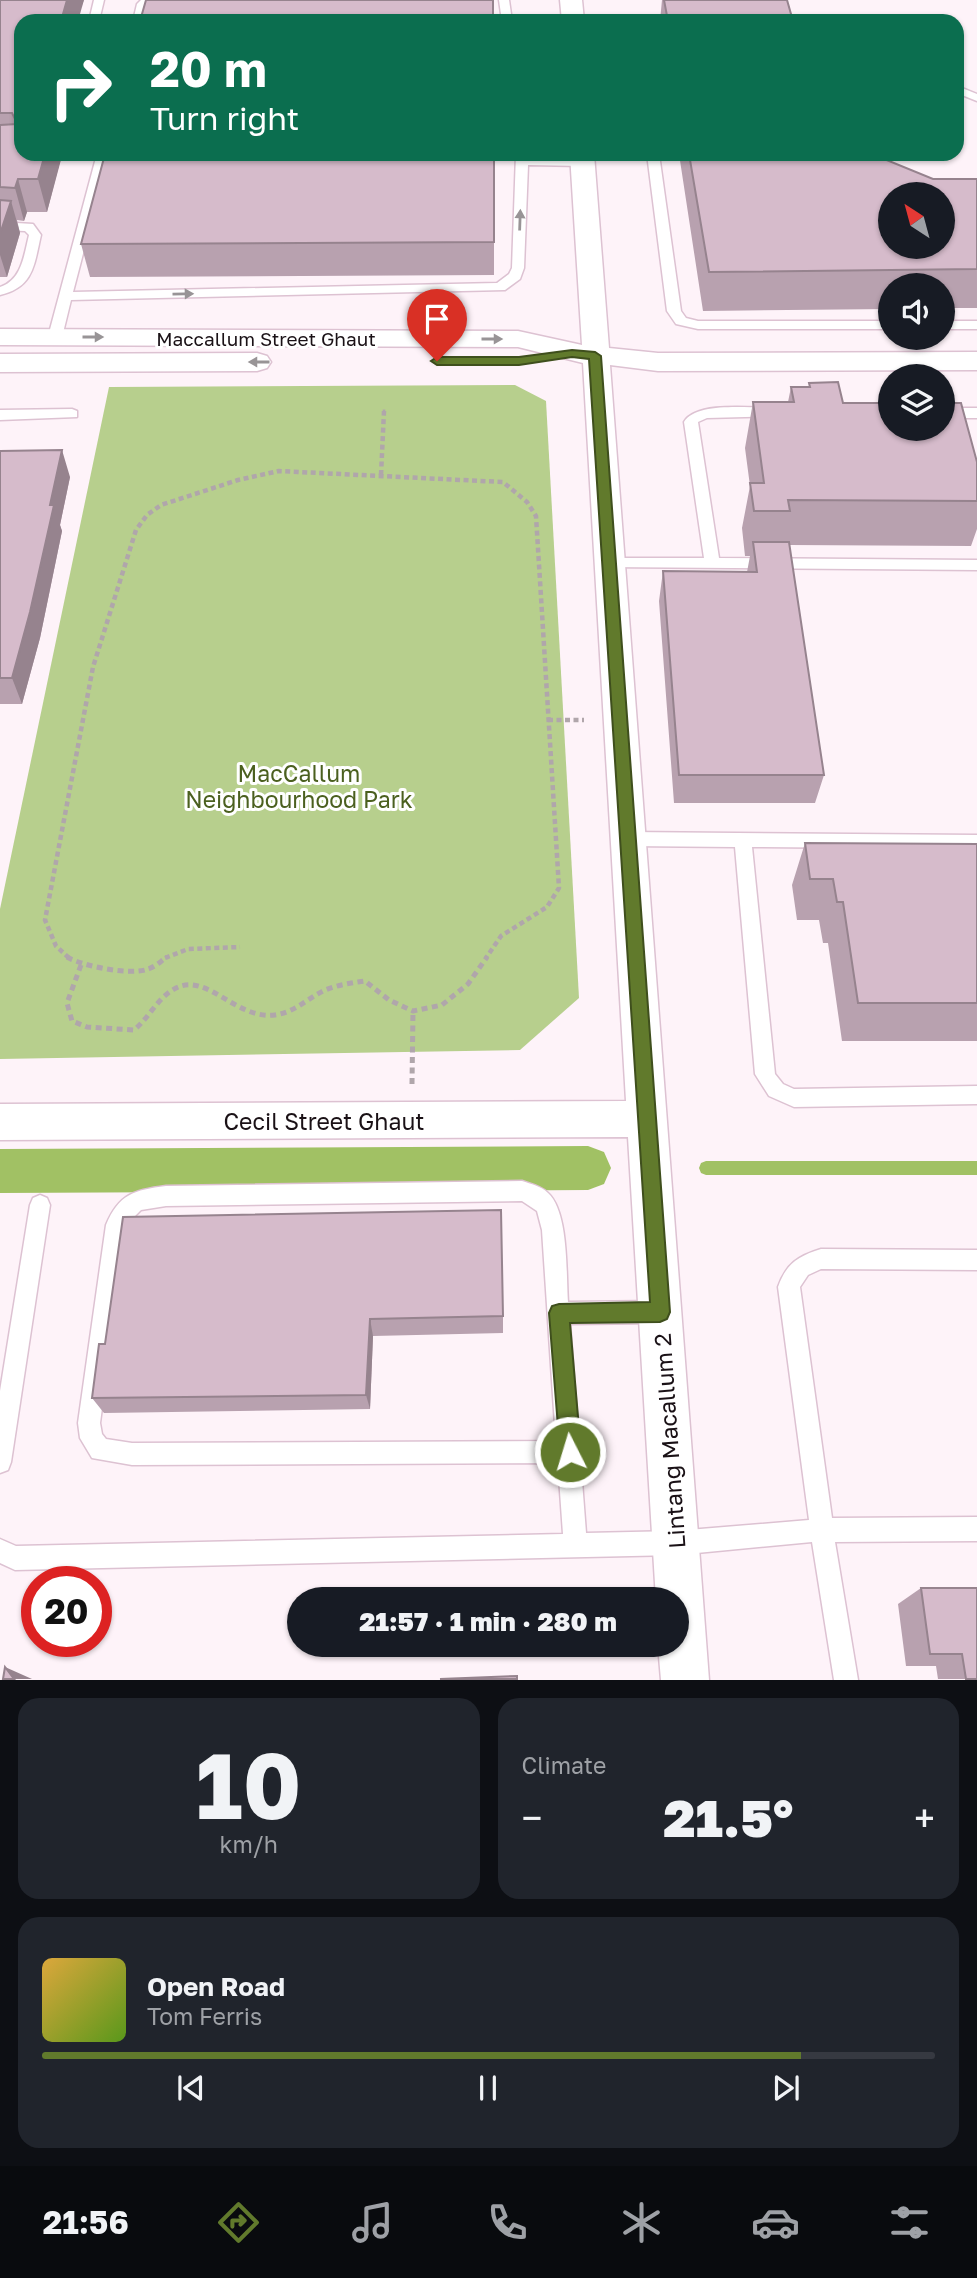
<!DOCTYPE html>
<html lang="en">
<head>
<meta charset="utf-8">
<style>
	:root { --surface:#171b24; --page:#20242c; --text:#f1f3f6; --muted:#9ea1a6; --line:#363941; --accent:#617a2c }
	body { margin:0; font-family:"Golos Text",sans-serif; background:var(--page); color:var(--text); height:100vh; display:flex; flex-direction:column; font-size:26px; white-space:nowrap }
	* { box-sizing:border-box; margin:0 }
	p { font-size:23px; color:var(--muted) }
	.icon { flex:none; width:38px; height:38px; fill:none; stroke:currentColor; stroke-width:2; stroke-linecap:round; stroke-linejoin:round }
	.map { position:relative; height:1680px; overflow:hidden }
	.drawer { display:flex; flex-direction:column; gap:18px; padding:18px; background:#0d0f14; flex:1 }
	.drawer>* { flex:none }
	.banner { position:absolute; left:14px; top:14px; width:950px; height:147px; border-radius:21px; box-shadow:0 2px 5px #0004; background:#0b6e4f; color:#fff; overflow:hidden }
	.needle { width:46px; rotate:324deg }
	.buttons { position:absolute; left:878px; top:182px; display:grid; gap:14px }
	.buttons a { display:grid; place-items:center; width:77px; height:77px; border-radius:50%; background:var(--surface); box-shadow:0 2px 5px #0004; font-size:35px }
	.speed { position:absolute; left:21px; top:1566px; display:flex; gap:14px; font-size:35px; font-weight:700; text-align:center }
	.speed>* { display:grid; place-content:center; width:91px; height:91px; border-radius:50%; background:var(--surface); box-shadow:0 2px 5px #0004; line-height:1 }
	.speed .limit { border:10px solid #d22; background:#fff; color:#111 }
	.pin { position:absolute; display:grid; place-items:center; width:60px; height:60px; color:#fff; margin:-72px -30px; border-radius:50% 50% 50% 0; rotate:-45deg; box-shadow:0 0 7px #0007 }
	.pin .icon { rotate:45deg }
	.me { position:absolute; width:77px; margin:-38px; rotate:355deg; stroke-linejoin:round; filter:drop-shadow(0 0 5px #0008) }
	.turn { display:flex; align-items:center; gap:24px; height:147px; padding:0 21px; font-size:32px }
	.turn .icon { width:91px; height:91px; stroke-width:2.5 }
	.turn b { display:block; font-size:49px; line-height:60px }
	.big { font-size:52px; font-weight:800; line-height:1.1 }
	.drawer .card { flex:1; display:flex; flex-direction:column; justify-content:center; gap:10px; min-width:0; padding:0 24px; border-radius:21px; background:var(--page) }
	.drawer .dial { align-items:center; gap:0 }
	.dial b { font-size:91px; line-height:1 }
	.song { display:flex; align-items:center; gap:21px }
	.cover { width:84px; height:84px; border-radius:10px; background:linear-gradient(135deg,hsl(40 70% 55%),hsl(90 70% 35%)) }
	.played { height:7px; border-radius:4px; background:linear-gradient(90deg,var(--accent) 85%,var(--line) 85%) }
	.keys { display:flex; justify-content:space-around; direction:ltr }
	.heat { display:flex; justify-content:space-between; align-items:center; font-size:38px; direction:ltr }
	.drawer .tiles { flex:1; display:grid; gap:18px; grid-template-columns:1fr 1fr }
	.card:last-child { grid-column:span 2 }
	.trip { position:absolute; left:287px; top:1587px; width:402px; height:70px; border-radius:35px; background:var(--surface); box-shadow:0 2px 5px #0004; font-weight:800; line-height:70px; text-align:center }
	.dock { display:flex; height:112px; justify-content:space-around; align-items:center; background:#090b0e; color:var(--muted) }
	.dock .icon { width:49px; height:49px }
	.dock .current { color:var(--accent) }
	.dock b { font-size:32px; color:var(--text) }
	.map>svg:first-child { display:block }
</style>
</head>
<body>
<div class="map">
<svg width="977" height="1680" viewBox="0 0 977 1680">
	<rect width="100%" height="100%" fill="#fef3f9"/>
	<polygon fill="#b7cf8d" points="515,385 546,401 579,998 520,1050 0,1059 0,909 109,387"/>
	<g fill="none" stroke-linecap="round" stroke-linejoin="round">
		<polygon fill="#a1c164" fill-rule="evenodd" points="706,1161 977,1161 977,1175 706,1175 701,1173 699,1168 701,1163"/>
		<polygon fill="#a1c164" fill-rule="evenodd" points="588,1146 604,1152 611,1168 604,1184 588,1190 0,1193 0,1149"/>
		<g stroke="#ddc2d2" stroke-width="3">
			<g id="service">
				<polygon points="94,0 104,0 99,21 89,21"/>
				<polygon points="141,0 153,0 147,5 143,21 133,21 137,4"/>
				<polygon points="499,0 509,0 512,21 502,21"/>
				<polygon points="957,86 977,94 977,101 957,93"/>
				<polygon points="97,154 109,154 73,292 497,283 509,274 512,268 516,154 528,154 528,158 583,158 589,162 583,166 528,165 524,268 520,279 505,290 71,300 62,337 55,341 48,337"/>
				<polygon points="647,154 659,154 681,311 686,318 698,321 891,321 891,329 698,329 676,324 667,311"/>
				<path d="M0,222l33,2 8,11c-7,30 -7,52 -41,60v-8c22,-7 24,-32 29,-52l-4,-4 -25,-1z"/>
				<rect x="943" y="321" width="34" height="8"/>
				<path d="M775,408l5,2v6l-73,2 -9,4 21,136 258,2v10l-372,-3 -3,-4 3,-4 5,-1h94l-20,-136c12,-21 68,-14 91,-14z"/>
				<rect x="943" y="408" width="34" height="10"/>
				<polygon points="72,409 77,411 77,417 0,420 0,410"/>
				<polygon points="628,832 977,835 977,849 752,847 775,1074 783,1084 794,1089 977,1086 977,1104 794,1107 769,1096 755,1074 735,847 628,846 622,844 619,839 622,834"/>
				<path d="M522,1181c9,3 19,5 26,12 21,19 18,82 20,109l92,-1 8,3 3,8 -3,8 -8,3 -90,1 16,209 90,-2 133,-11 -31,-233c8,-23 20,-31 43,-38l156,1v20l-156,-1 -13,6 -8,12 32,231 145,-1v24l-142,1 23,138h-24l-22,-138 -136,13 -661,15 -15,-7v-24l16,7 547,-12 -5,-71 -426,2 -40,-7 -12,-20 -2,-15 28,-198c13,-31 28,-35 60,-39zM522,1201l15,10 5,19 14,211 -424,2 -26,-4 -4,-5 -2,-11 26,-198 15,-15 25,-4z"/>
				<polygon points="40,1195 47,1198 50,1205 11,1462 8,1470 0,1473 0,1391 30,1205 33,1198"/>
			</g>
		</g>
		<g stroke="#ddc2d2" stroke-width="3">
			<g id="minor">
				<polygon points="560,0 582,0 584,21 562,21"/>
				<polygon points="570,154 594,154 609,348 658,353 977,352 977,370 658,371 610,365 709,1680 661,1680 658,1645 677,1645 677,1600 656,1600 628,1137 0,1140 0,1104 626,1101 583,363 518,347 0,345 0,329 518,331 582,345"/>
				<polygon points="257,353 267,356 271,362 267,368 257,371 0,372 0,354"/>
			</g>
		</g>
		<polyline stroke="#b0a6ab" stroke-width="2.5" stroke-dasharray="3.5 2.5" stroke-linecap="butt" points="384,413 384,409"/>
		<g stroke="#b0a6ab" stroke-width="4.5" stroke-dasharray="5 3.5" stroke-linecap="butt">
			<polyline points="381,475 384,411"/>
			<polyline points="548,720 584,720"/>
			<polyline points="69,958 56,946 45,920 93,667 136,530 147,515 161,505 238,480 279,471 503,482 527,502 536,516 559,888 547,907 501,936 486,958"/>
			<polyline points="165,958 188,949 240,947"/>
		</g>
		<g stroke="#b0a6ab" stroke-width="5" stroke-dasharray="6 4.5" stroke-linecap="butt">
			<path d="M67,957c15,9 64,19 81,12 7,-2 13,-8 19,-12"/>
			<path d="M81,965l-14,38 5,18 15,6 47,3c16,-13 23,-32 42,-42 31,-16 60,32 99,27 20,-3 32,-16 48,-24 13,-6 28,-8 42,-10l24,19 24,11 29,-6 26,-21 19,-27"/>
			<polyline points="412,1084 413,1011"/>
		</g>
		<use href="#service" fill="#fff" fill-rule="evenodd"/>
		<use href="#minor" fill="#fff" fill-rule="evenodd"/>
	</g>
	<g fill="#b8a1af">
		<polygon points="0,0 84,0 21,154 62,154 47,212 27,212 24,221 17,220 20,233 7,277 0,277"/>
		<polygon points="662,0 787,0 793,21 660,21"/>
		<polygon points="494,154 494,275 90,277 81,244"/>
		<polygon points="679,154 872,154 933,179 977,179 977,308 943,308 943,285 891,285 891,309 703,311"/>
		<polygon points="809,383 843,403 977,462 977,529 971,546 789,545 824,775 815,803 674,803 659,601 663,571 747,572 750,556 745,556 742,528 750,486 745,448 753,402 788,402 791,387 809,387"/>
		<polygon points="0,451 70,477 60,525 62,531 40,638 22,704 0,704"/>
		<polygon points="805,843 977,844 977,1041 842,1041 828,943 823,943 819,920 797,920 792,885"/>
		<polygon points="123,1217 503,1316 503,1333 373,1336 370,1409 104,1413 92,1398 105,1344"/>
		<polygon points="921,1588 977,1588 977,1679 938,1679 936,1666 906,1666 898,1604"/>
	</g>
	<g fill="#96838e">
		<polygon points="67,0 84,0 78,21 61,21"/>
		<polygon points="45,154 62,154 62,156 47,212 38,179"/>
		<polygon points="18,179 27,212 24,221 15,188"/>
		<polygon points="11,201 20,233 7,277 0,255 0,234"/>
		<polygon points="62,450 70,477 60,525 62,531 40,638 22,704 12,678"/>
		<polygon points="370,1319 373,1336 370,1409 366,1395"/>
		<polygon points="5,1667 32,1679 14,1679"/>
	</g>
	<g fill="#d6bbcb" stroke="#96838e" stroke-width="2" fill-rule="evenodd">
		<polygon points="0,0 67,0 61,21 21,21 21,154 45,154 38,179 18,179 15,188 0,187 0,125 17,124 19,120 15,119 12,113 0,113"/>
		<polygon points="146,0 493,0 493,21 140,21"/>
		<polygon points="664,0 787,0 793,21 668,21"/>
		<polygon points="105,154 494,154 494,242 81,244"/>
		<path d="M689,154h183l61,25h44v90l-268,3zM891,194h52v53h-52z"/>
		<polygon points="0,200 11,201 0,234"/>
		<polygon points="838,382 843,403 891,403 891,429 943,429 943,403 961,403 977,462 977,501 788,500 790,511 754,511 750,483 764,483 753,402 794,402 791,387 810,387 809,383"/>
		<polygon points="62,450 50,505 54,505 30,612 12,678 0,678 0,451"/>
		<polygon points="753,542 789,542 824,775 679,775 663,571 757,572"/>
		<polygon points="805,843 977,844 977,1003 858,1003 843,902 837,902 833,879 810,879"/>
		<polygon points="501,1210 503,1316 370,1319 366,1395 92,1398 99,1344 105,1344 123,1217"/>
		<polygon points="921,1588 977,1588 977,1679 966,1679 962,1654 930,1654"/>
		<polygon points="5,1667 14,1679 3,1679"/>
		<polygon points="517,1676 517,1679 440,1679"/>
	</g>
	<defs><path id="oneway-solid" d="M-6-.8H1V-3.2L6.5 0L1 3.2V.8H-6Z" transform="scale(1.75)"/></defs>
	<g fill="#989496">
		<use href="#oneway-solid" transform="translate(520 220) rotate(-88)"/>
		<use href="#oneway-solid" transform="translate(183 294) rotate(-1)"/>
		<use href="#oneway-solid" transform="translate(93 337)"/>
		<use href="#oneway-solid" transform="translate(492 339)"/>
		<use href="#oneway-solid" transform="translate(259 362) rotate(180)"/>
	</g>
	<polygon fill="#617a2c" stroke="#3f4f1d" stroke-width="2" points="572,350 595,352 601,356 670,1312 667,1319 660,1322 570,1323 581,1452 578,1459 570,1462 563,1459 560,1452 549,1313 552,1306 559,1304 650,1302 589,359 572,357 519,365 437,365 431,361 437,357 519,357"/>
	<g text-anchor="middle" dominant-baseline="central" stroke-width="6" stroke-linejoin="round" paint-order="stroke">
		<g font-size="19" fill="#1a1116" stroke="#fff">
			<text x="266" y="338">Maccallum Street Ghaut</text>
		</g>
		<g font-size="23" fill="#4b601f" stroke="#fff">
			<text x="299" y="773">MacCallum<tspan x="299" dy="26">Neighbourhood Park</tspan></text>
		</g>
		<g font-size="23" fill="#1a1116" stroke="#fff">
			<text x="324" y="1121">Cecil Street Ghaut</text>
			<text transform="translate(669 1441) rotate(-94)">Lintang Macallum 2</text>
		</g>
	</g>
</svg>
<div class="buttons">
<a><svg class="needle" viewBox="-14 -14 28 28"><path d="M0-13l5 13h-10z" fill="#e53935"/><path d="M0 13l5-13h-10z" fill="#9ea1a6"/></svg></a>
<a><svg class="icon" aria-label="sound" viewBox="0 0 24 24"><path d="M4 9h4l5-4v14l-5-4H4zM17 9q2 3 0 6"/></svg></a>
<a><svg class="icon" aria-label="layers" viewBox="0 0 24 24"><path d="M12 4l9 5-9 5-9-5zM3 14l9 5 9-5"/></svg></a>
</div>
<div class="speed"><div class="limit">20</div></div>
<div class="pin" style="left:437px;top:361px;background:#d93025"><svg class="icon" aria-label="arrive" viewBox="0 0 24 24"><path d="M6 21V4h12l-3 4 3 4H6"/></svg></div>
<svg class="me" style="left:570px;top:1452px" viewBox="-20 -20 40 40"><circle r="17" fill="#617a2c" stroke="#fff" stroke-width="3"/><path d="M0-11L8 9 0 5-8 9z" fill="#fff"/></svg>
<div class="trip">21:57 · 1 min · 280 m</div>
<div class="banner">
<div class="turn"><svg class="icon" aria-label="right" viewBox="0 0 24 24"><path d="M7 20v-9h11M14 6l5 5-5 5"/></svg><div><b>20 m</b>Turn right</div></div>
</div>
</div>
<section class="drawer">
<div class="tiles">
<div class="card dial"><b>10</b><p>km/h</p></div>
<div class="card"><p>Climate</p>
<div class="heat"><a>−</a><b class="big">21.5°</b><a>+</a></div>
</div>
<div class="card">
<div class="song"><i class="cover"></i><div><b>Open Road</b><p>Tom Ferris</p></div></div>
<div class="played"></div>
<div class="keys"><svg class="icon" aria-label="previous" viewBox="0 0 24 24"><path d="M18 5L8 12l10 7zM5 5v14"/></svg><svg class="icon" aria-label="pause" viewBox="0 0 24 24"><path d="M8 5v14M16 5v14"/></svg><svg class="icon" aria-label="next" viewBox="0 0 24 24"><path d="M6 5l10 7-10 7zM19 5v14"/></svg></div>
</div>
</div>
</section>
<nav class="dock">
<b>21:56</b>
<svg class="icon current" aria-label="directions" viewBox="0 0 24 24"><path d="M12 3l9 9-9 9-9-9zM9 14v-3h6M13 9l2 2-2 2"/></svg>
<svg class="icon" aria-label="music" viewBox="0 0 24 24"><path d="M9 18V5l10-2v13"/><circle cx="6" cy="18" r="3"/><circle cx="16" cy="16" r="3"/></svg>
<svg class="icon" aria-label="phone" viewBox="0 0 24 24"><path d="M5 4h4l2 5-3 2q2 4 5 5l2-3 5 2v4C11 20 4 13 5 4z"/></svg>
<svg class="icon" aria-label="climate" viewBox="0 0 24 24"><path d="M12 3v18M4 7l16 10M4 17L20 7"/></svg>
<svg class="icon" aria-label="car" viewBox="0 0 24 24"><path d="M5 17H2v-5l4-1 3-4h7l3 4 3 1v5h-3M9 17h6M6 11h13"/><circle cx="7" cy="17" r="2"/><circle cx="17" cy="17" r="2"/></svg>
<svg class="icon" aria-label="filters" viewBox="0 0 24 24"><path d="M4 7h16M4 17h16"/><circle cx="9" cy="7" r="2"/><circle cx="15" cy="17" r="2"/></svg>
</nav>
</body>
</html>
